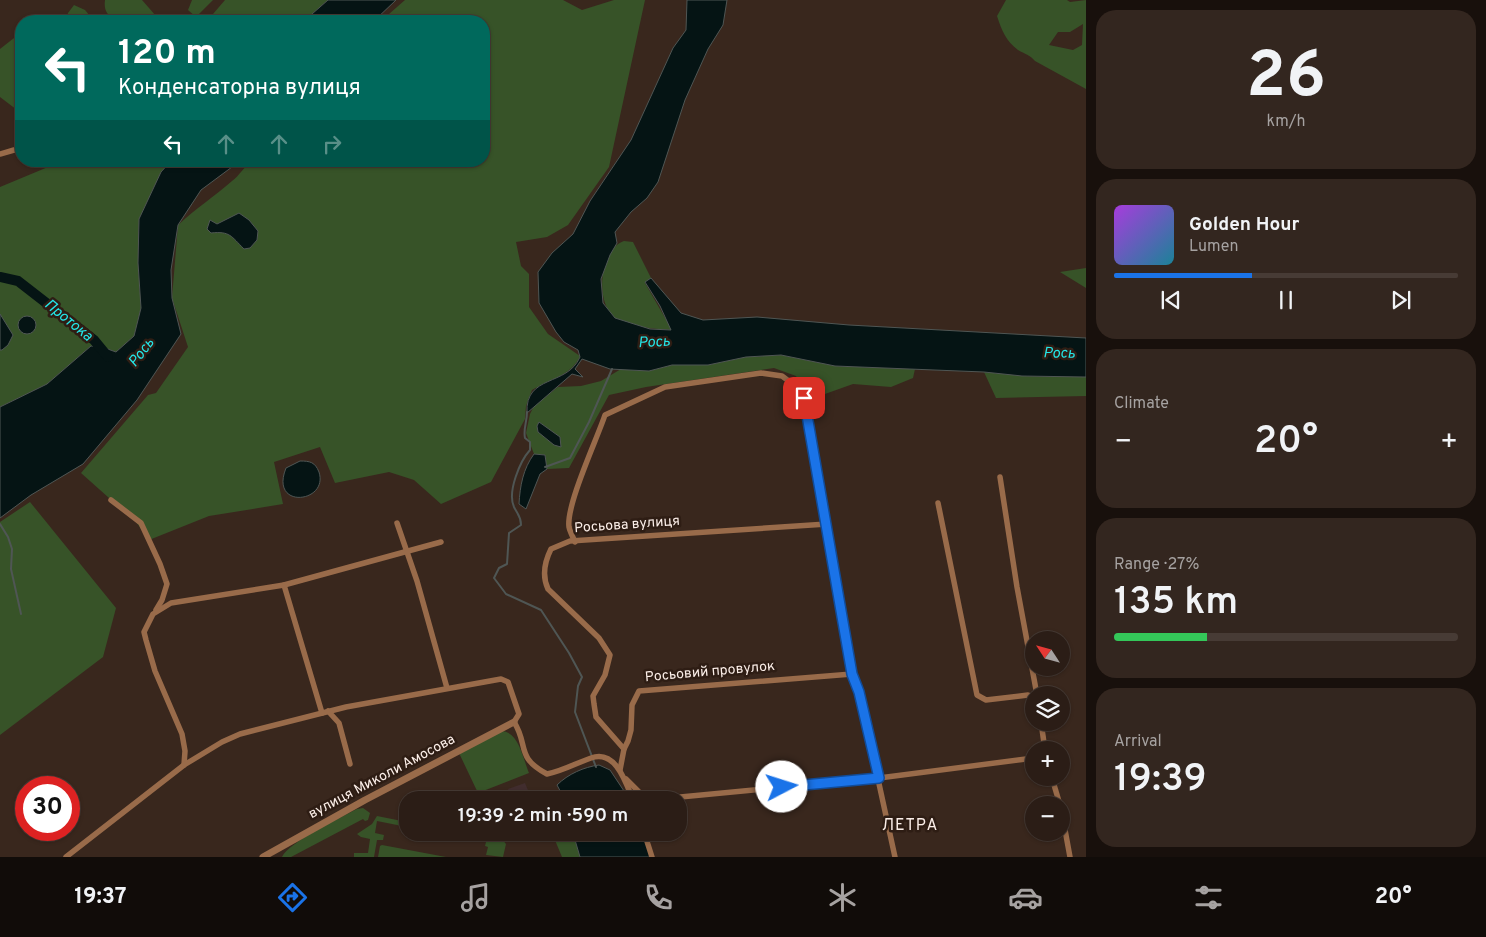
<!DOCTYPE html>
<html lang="en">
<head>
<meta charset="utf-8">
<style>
	:root { --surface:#2b1d16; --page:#33261f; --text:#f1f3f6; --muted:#a6a2a1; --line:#473b35; --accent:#1a73e8 }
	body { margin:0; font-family:Overpass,sans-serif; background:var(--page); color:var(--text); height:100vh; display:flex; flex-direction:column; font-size:19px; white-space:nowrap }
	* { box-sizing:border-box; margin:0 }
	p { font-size:16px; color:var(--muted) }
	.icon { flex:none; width:28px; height:28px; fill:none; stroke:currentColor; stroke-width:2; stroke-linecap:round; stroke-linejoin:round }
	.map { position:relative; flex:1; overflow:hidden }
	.panel { display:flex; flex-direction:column; gap:10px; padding:10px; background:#18100c; width:400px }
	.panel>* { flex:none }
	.top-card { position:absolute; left:15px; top:15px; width:475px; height:152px; border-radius:20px; box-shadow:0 1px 4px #0004,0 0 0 1px var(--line); background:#00695c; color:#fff; overflow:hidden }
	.needle { width:32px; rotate:306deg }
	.tools { position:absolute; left:1025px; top:631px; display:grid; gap:10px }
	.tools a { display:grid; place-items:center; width:45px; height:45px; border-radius:50%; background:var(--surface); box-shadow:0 1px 4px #0004,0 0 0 1px var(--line); font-size:25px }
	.speed { position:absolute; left:15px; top:776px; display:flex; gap:10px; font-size:25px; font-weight:700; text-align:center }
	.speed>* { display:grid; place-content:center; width:65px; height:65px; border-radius:50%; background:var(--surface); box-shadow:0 1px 4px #0004,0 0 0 1px var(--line); line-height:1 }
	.speed .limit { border:8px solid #d22; background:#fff; color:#111 }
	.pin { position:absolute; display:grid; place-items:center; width:42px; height:42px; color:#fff; margin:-21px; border-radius:10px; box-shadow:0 2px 8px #0006 }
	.me { position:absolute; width:55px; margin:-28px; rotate:85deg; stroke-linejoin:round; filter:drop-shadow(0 0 4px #0008) }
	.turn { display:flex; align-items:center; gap:18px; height:105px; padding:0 20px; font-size:22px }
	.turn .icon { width:65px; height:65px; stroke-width:2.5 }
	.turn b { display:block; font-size:35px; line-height:42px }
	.lanes { display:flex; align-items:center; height:48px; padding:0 20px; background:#0003; justify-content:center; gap:25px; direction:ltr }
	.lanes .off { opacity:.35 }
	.big { font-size:38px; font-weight:600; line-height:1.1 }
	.panel .widget { flex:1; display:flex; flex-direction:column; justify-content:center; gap:8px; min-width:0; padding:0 18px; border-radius:20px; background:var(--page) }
	.panel .dial { align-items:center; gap:0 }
	.dial b { font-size:65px; line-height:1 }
	.song { display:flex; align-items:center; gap:15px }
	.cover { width:60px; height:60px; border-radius:8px; background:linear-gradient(135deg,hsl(280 70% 55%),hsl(190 70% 35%)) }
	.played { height:5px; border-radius:2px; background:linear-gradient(90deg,var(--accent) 40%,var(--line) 40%) }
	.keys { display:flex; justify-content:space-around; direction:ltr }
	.heat { display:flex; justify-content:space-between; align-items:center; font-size:28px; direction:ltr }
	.charge { height:8px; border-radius:4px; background:linear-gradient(90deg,#34c759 27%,var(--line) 0) }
	.trip { position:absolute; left:399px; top:791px; width:288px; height:50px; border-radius:20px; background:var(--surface); box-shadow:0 1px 4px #0004,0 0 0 1px var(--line); font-weight:600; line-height:50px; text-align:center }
	.tab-bar { display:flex; height:80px; justify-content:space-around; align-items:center; background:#110c09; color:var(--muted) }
	.tab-bar .icon { width:35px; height:35px }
	.tab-bar .active { color:var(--accent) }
	.tab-bar b { font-size:22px; color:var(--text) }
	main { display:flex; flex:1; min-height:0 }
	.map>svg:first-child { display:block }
</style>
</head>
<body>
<main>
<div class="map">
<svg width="1086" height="857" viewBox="0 0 1086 857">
	<rect width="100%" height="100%" fill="#39271d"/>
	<polygon fill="#412d2e" points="525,783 532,800 513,800 508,789"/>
	<g fill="#375328" fill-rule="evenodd">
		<path d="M105,0h37l14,16v5c-18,0 -55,7 -51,-21z"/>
		<polygon points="192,0 213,0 196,17 188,10"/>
		<polygon points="225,0 328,0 304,21 207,21"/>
		<path d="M405,0h158l19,10 32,-10h31l-36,167 -41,58 -21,12 -31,5 5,24 8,8v33l19,27 32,22c-8,19 -31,24 -48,34l-6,16 -1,13 -34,63 -50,22 -27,-24 -25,-8 -54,11 -15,-36 -46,15 9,42 -74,12 -60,24 -13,-18 -55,-49 67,-78 8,-2 32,-46 -16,-49 6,-73c17,-16 37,-29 54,-44 8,-6 12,-14 19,-20h233v-140h-103z"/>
		<path d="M1006,0h61l3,2 16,-2v89l-51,-28c-5,-6 -10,-7 -17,-11 -12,-9 -16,-19 -21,-34zM1083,24l-1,21 -9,5 -24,-5 9,-13h12z"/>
		<polygon points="74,5 85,10 90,16 89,21 66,21 68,13"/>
		<polygon points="14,38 21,47 21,113 0,97 0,49"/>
		<polygon points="46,161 171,161 161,172 139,219 138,263 141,308 134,336 116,352 102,347 91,346 47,384 0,407 0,187 48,167"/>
		<path d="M624,241l9,1 18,36 -6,5 27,47c-15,-1 -46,-3 -57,-12 -21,-16 -15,-69 9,-77z"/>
		<polygon points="1086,268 1086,288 1060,272"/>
		<polygon points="781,355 835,366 915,369 913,378 891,387 853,384 825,394 808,396 796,376 774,368 646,387 609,395 569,468 547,469 545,455 534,454 526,433 530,414 534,406 558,387 581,386 601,381 621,369 649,371 672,365 708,365 746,357"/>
		<polygon points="984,372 1022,376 1086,377 1086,396 996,398"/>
		<polygon points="30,502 116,608 103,657 0,735 0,522"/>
		<path d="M501,731c18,0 22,28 28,42l-51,20 -19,-40z"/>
		<path d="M363,808l7,5 -2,7 -3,1 -2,-2 -72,38h-9c7,-15 58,-39 75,-48z"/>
		<polygon points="377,816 407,822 407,827 377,821 375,833 384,835 383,840 377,840 374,857 354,857 354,853 368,853 370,839 361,837 357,834 372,824"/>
		<polygon points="436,833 468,833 501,838 506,844 503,857 486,855 488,847 485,846 486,842"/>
		<polygon points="552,833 571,833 574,836 580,857 562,857"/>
		<polygon points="382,845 446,857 378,857 380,846"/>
	</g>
	<g fill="#051414" stroke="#4f5654">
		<polygon points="328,0 396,0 374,21 304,21"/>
		<path d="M687,0h40l-4,25 -15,24 -23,51 -27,82 -11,16 -16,14 -16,20 2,11 -7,12 -9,24 2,24 12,15 35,11 21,1 -11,-24 -15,-24 6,-4 30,35 22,7 54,-3 92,8 237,13v39l-64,-1 -38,-4 -149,-6 -54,-11 -35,2 -38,8h-36l-23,6 -39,-2 -28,-10 -7,10 8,8 -11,-3 -45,39c-2,-39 40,-26 53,-56l-2,-7 -14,-8 -8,-10 -17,-29 -1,-31 14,-19 21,-19 17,-33 41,-61 42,-92 13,-18z"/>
		<polygon points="171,161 240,161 201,190 178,225 171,270 172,298 181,334 137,400 83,464 31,495 0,518 0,407 47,384 91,346 102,347 116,352 134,336 141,308 138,263 139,219 161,172"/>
		<path d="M239,213l10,7 9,11 -1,9 -7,8 -6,1c-13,-13 -14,-18 -33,-16l-4,-4 3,-9 7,4z"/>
		<polygon points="0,314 13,335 8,345 2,350 0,350"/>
		<circle cx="27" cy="325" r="9"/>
		<polygon points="539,422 560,437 561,447 554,445 538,432 537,426"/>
		<path d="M534,454l11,1 2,14 -7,5 -14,35 -7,-5c1,-18 4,-35 15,-50z"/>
		<path d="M300,461c10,0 15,1 19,11 10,31 -50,38 -33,-4z"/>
		<path d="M599,765l11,5 20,30h-65l-8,-15c11,-11 27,-18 42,-20z"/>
		<polygon points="573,833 644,833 652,857 580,857"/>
	</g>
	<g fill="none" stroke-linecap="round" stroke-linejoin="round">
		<g stroke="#4f5654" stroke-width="2">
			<path d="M527,412c0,10 -4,17 -2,26l5,4v8c-10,11 -23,42 -16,57 4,8 7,9 7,18l-12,8 -2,31 -8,4 -5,10 12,16 35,16 28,43 13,24 -4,9 -3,26 21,55"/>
			<polyline points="545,467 570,458 589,422 612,369"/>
			<polyline points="0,524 8,537 12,549 11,569 21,614"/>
		</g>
		<polyline stroke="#051414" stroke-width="10" points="0,277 18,281 94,340 108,357"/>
		<g stroke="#996b4a" stroke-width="5.5">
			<polyline points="0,154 14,150"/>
			<polyline points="1000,477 1017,587 1037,695"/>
			<polyline points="111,500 141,523 160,564 167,584 162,600 156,610"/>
			<polyline points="938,503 977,695 986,700 1028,695 1034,697"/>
			<polyline points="397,523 417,581 447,688"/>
			<path d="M575,542c-2,-5 -5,-10 -6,-15 -3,-22 28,-88 36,-112l60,-28 96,-14 21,3 12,9 10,13 48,276 7,18 36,165"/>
			<polyline points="284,585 322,713"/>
			<polyline points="328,711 339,723 350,764"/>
			<polyline points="1041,722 1045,750"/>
			<path d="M624,749l-28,-32 -2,-13 -1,-8 12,-21 5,-20 -11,-17 -51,-49c-6,-13 -3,-28 3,-40l19,-8 257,-17"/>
			<polyline points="184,765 185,751 182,734 155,671 146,640 144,632 153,614 171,603 284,585 441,542"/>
			<polyline points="620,770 624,749 628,741 631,730 632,705 639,691 852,674"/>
			<polyline points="1052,778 1060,805"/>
			<polyline points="626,779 647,800"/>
			<polyline points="649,800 879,778 1034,758"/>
			<polyline points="1061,808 1070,857"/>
			<polyline points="644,832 652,857"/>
			<path d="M66,857l118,-92 38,-23 18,-8 106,-27 155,-28 7,3 11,32 -5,8c15,23 1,35 33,52 16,-3 29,-11 44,-16 25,-9 35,25 42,42"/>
		</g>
		<polyline stroke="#996b4a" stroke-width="7" points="263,857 365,800 514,722"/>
	</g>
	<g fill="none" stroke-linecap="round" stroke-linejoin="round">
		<g stroke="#114b97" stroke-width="12">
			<polyline id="route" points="782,787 879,778 859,692 852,674 804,398"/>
		</g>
		<use href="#route" stroke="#1a73e8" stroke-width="9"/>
	</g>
	<g text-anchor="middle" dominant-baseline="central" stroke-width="5" stroke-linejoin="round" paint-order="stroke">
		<g font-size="14" fill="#fcefe9" stroke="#2e1d14">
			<text transform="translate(627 525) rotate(-4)">Росьова вулиця</text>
			<text transform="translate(710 672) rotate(-5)">Росьовий провулок</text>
			<text transform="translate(382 777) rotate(-28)">вулиця Миколи Амосова</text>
		</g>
		<g font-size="15" font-style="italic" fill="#24e7e8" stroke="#2e1d14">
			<text transform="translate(68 321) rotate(39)">Протока</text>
			<text transform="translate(654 343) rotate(-3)">Рось</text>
			<text transform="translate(142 353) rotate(-52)">Рось</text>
			<text transform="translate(1059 354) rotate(1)">Рось</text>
		</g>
		<g font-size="16" letter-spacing="1" fill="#fcefe9" stroke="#2e1d14">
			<text x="910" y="826">ЛЕТРА</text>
		</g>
	</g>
</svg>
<div class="tools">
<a><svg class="needle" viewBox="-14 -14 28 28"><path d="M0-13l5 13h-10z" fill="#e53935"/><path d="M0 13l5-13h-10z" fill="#a6a2a1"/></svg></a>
<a><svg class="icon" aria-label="layers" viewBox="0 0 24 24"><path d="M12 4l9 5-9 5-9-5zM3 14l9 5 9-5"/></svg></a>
<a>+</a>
<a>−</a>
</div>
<div class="speed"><div class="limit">30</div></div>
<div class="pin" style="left:804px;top:398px;background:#d93025"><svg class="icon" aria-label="arrive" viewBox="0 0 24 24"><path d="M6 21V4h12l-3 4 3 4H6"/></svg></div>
<svg class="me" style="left:782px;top:787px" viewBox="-20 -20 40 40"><circle r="19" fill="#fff"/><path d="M0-13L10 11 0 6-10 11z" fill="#1a73e8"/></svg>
<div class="trip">19:39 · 2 min · 590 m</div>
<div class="top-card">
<div class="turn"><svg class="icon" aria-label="left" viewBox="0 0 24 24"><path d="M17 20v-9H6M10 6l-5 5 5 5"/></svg><div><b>120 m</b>Конденсаторна вулиця</div></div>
<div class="lanes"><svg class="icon" aria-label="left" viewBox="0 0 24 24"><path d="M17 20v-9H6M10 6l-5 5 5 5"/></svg><svg class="icon off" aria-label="ahead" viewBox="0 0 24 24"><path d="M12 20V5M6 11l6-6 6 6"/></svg><svg class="icon off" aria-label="ahead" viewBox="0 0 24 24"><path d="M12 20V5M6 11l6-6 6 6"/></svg><svg class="icon off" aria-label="right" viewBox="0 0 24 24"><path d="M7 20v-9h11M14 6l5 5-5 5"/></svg></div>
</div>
</div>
<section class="panel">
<div class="widget dial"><b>26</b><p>km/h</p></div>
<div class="widget">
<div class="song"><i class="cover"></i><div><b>Golden Hour</b><p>Lumen</p></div></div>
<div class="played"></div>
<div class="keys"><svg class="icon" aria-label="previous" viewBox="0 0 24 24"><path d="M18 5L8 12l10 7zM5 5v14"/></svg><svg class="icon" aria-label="pause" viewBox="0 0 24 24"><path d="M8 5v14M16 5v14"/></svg><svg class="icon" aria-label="next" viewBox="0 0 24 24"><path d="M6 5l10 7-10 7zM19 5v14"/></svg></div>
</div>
<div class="widget"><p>Climate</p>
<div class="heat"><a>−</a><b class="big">20°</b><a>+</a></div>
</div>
<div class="widget"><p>Range · 27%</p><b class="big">135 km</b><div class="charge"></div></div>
<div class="widget"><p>Arrival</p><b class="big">19:39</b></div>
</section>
</main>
<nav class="tab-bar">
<b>19:37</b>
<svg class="icon active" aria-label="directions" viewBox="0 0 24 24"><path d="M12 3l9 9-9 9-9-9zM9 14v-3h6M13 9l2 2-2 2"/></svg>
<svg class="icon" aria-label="music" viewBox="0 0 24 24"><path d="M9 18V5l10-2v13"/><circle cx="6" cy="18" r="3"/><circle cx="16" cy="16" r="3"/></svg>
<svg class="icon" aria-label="phone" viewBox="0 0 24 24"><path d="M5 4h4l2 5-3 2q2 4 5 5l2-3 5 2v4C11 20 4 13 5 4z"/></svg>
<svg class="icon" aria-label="climate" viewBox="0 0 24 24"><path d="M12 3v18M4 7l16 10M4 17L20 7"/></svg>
<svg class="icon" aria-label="car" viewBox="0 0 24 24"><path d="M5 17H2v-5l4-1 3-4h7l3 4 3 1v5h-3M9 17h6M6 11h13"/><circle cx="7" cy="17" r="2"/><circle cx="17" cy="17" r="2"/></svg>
<svg class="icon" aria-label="filters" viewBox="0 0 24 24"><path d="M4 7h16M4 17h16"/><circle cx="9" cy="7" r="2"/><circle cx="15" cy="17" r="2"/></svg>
<b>20°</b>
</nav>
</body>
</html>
